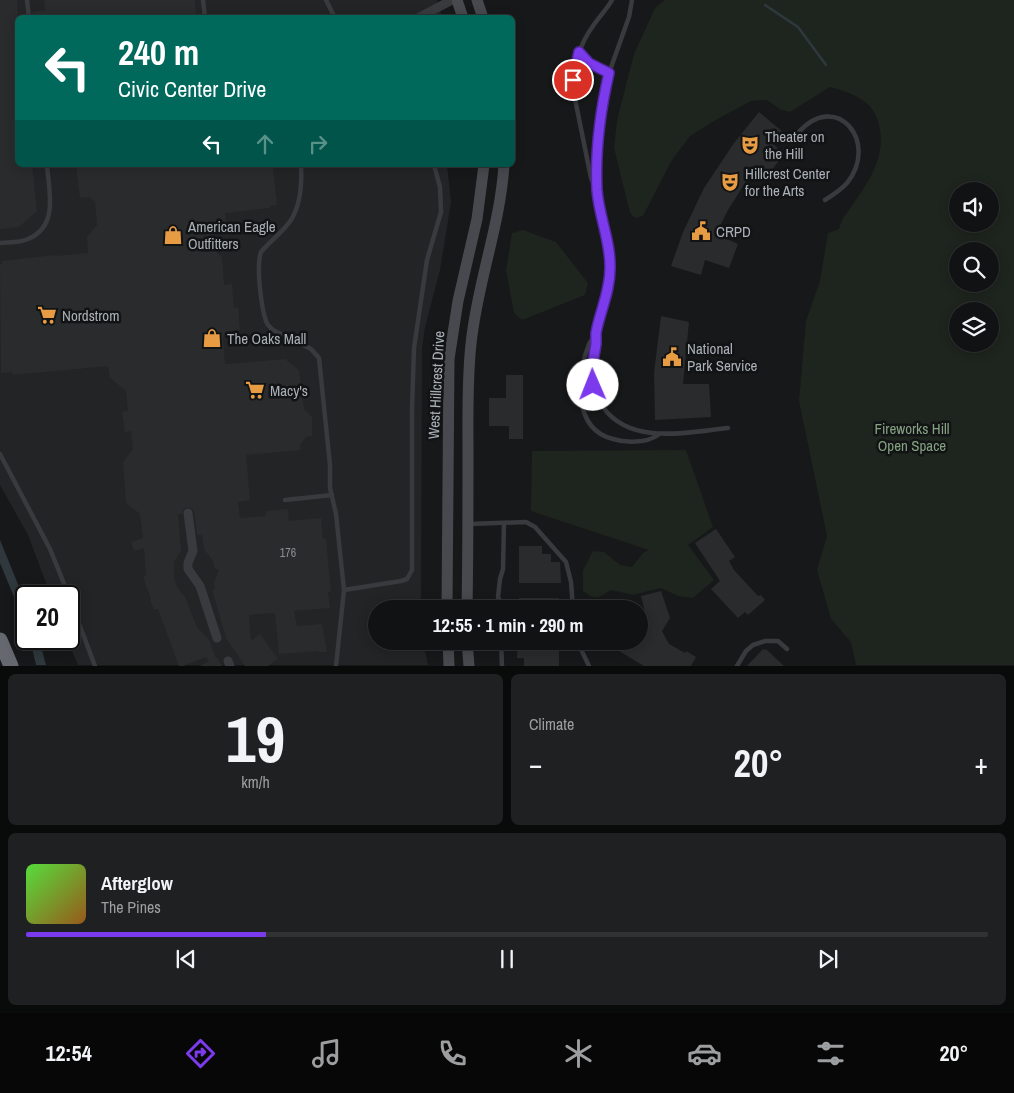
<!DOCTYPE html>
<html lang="en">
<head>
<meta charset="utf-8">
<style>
	:root { --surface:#111213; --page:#1e2021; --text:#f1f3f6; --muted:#9c9ea0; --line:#303233; --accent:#7c3aed }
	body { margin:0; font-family:"Archivo Narrow",sans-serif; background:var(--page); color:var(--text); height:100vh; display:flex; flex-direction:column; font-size:19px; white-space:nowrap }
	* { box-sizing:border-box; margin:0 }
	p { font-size:16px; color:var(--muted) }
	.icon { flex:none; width:28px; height:28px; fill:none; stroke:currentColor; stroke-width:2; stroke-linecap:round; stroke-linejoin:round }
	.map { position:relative; height:666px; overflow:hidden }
	.details { display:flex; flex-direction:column; gap:8px; padding:8px; background:#090a0a; flex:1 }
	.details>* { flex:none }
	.top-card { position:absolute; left:15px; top:15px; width:500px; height:152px; border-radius:8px; box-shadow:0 2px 12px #0003,0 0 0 1px var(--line); background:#00695c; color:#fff; overflow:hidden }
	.buttons { position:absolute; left:949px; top:182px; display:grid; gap:10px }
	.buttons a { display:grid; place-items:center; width:50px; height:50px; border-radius:50%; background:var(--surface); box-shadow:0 2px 12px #0003,0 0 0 1px var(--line); font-size:25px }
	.speed { position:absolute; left:15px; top:585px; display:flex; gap:10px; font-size:25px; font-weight:700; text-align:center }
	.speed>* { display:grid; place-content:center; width:65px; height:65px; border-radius:50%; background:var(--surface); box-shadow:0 2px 12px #0003,0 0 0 1px var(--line); line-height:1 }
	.speed .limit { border:2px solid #111; border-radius:8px; background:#fff; color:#111 }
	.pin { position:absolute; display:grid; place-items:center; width:42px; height:42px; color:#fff; margin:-21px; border:2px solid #fff; border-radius:50%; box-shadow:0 1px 5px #0007 }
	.me { position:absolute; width:55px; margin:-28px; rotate:359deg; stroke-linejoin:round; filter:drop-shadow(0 0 4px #0008) }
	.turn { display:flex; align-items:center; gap:18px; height:105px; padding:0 20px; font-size:22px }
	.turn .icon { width:65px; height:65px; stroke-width:2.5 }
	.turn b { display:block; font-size:35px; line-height:42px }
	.lanes { display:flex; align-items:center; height:48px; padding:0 20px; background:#0003; justify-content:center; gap:25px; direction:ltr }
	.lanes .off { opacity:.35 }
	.big { font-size:38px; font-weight:800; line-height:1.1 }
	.details .tile { flex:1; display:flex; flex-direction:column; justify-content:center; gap:8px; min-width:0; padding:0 18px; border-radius:8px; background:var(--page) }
	.details .dial { align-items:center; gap:0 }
	.dial b { font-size:65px; line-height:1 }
	.song { display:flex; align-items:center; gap:15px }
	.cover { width:60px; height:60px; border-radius:8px; background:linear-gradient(135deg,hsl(110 70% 55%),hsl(30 70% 35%)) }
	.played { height:5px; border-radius:2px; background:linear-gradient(90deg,var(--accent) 25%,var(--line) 25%) }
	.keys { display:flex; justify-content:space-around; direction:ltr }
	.heat { display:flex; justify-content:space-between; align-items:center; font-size:28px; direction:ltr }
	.details .tiles { flex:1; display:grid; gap:8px; grid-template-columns:1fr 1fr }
	.tile:last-child { grid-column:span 2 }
	.trip { position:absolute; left:368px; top:600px; width:280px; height:50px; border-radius:25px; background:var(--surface); box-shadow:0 2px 12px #0003,0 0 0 1px var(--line); font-weight:800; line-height:50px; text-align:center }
	.menu { display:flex; height:80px; justify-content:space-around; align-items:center; background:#070708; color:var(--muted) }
	.menu .icon { width:35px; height:35px }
	.menu .active { color:var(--accent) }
	.menu b { font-size:22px; color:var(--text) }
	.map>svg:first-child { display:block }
</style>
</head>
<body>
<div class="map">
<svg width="1014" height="666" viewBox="0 0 1014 666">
	<rect width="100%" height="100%" fill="#171819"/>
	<polygon fill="#232426" points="0,0 437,0 442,17 18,18 18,165 447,165 451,202 440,270 425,327 422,349 421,609 376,609 376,641 423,641 428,665 78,665 67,639 69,639 69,596 51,596 28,535 0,485"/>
	<g fill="#1e241e" fill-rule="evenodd">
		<path d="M665,0h349v665h-158l-5,-23 -20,-23 -14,-49 10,-34 -28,-135 7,-80 14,-40 8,-48 11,-4 3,-9c10,-15 27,-37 33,-53 9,-20 9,-50 -10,-65 -10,-8 -23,-12 -35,-15l-40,25 -9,-2 -14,-10 -16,1 -37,20 -24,15 -18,24 -29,56 -8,2 -5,-5 -16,-65 3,-28 17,-66 21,-46zM990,191v33h-32v-33zM990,251v33h-32v-33zM990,311v33h-32v-33z"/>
		<polygon points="523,230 556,242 588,283 585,295 522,320 514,313 506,270 512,233"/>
		<path d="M686,450l27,77 -25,18 26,35 -21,18 -15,-2 -17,-8 -28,7 -22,-5c-13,8 -15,11 -28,1v-21l10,-19 11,1 16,13 12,2 11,-14 6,-3 -118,-39 1,-60z"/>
	</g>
	<g fill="#2e383d">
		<polygon points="0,540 26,604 26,626 0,563"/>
		<polygon points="30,639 39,639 46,665 36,665"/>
	</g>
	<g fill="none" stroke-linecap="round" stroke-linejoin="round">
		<polyline stroke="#2e383d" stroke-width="2.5" points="765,5 798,27 826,65"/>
	</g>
	<g fill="#2a2b2d">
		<polygon points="0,0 17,0 18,18 18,165 32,165 37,211 19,227 0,229"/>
		<polygon points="44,0 195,0 196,18 33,18 32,12 45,10"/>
		<polygon points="759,112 783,132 773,144 784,154 768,175 756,166 728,210 716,234 738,244 729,268 705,260 701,275 671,266 683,232 704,188 734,143"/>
		<polygon points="76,165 267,165 267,168 273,168 277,205 270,206 270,208 225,213 227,232 214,233 217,253 222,257 224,285 232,284 234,308 238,307 240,330 229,331 223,338 225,364 285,359 299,370 304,409 312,417 312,436 307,436 300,445 301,450 246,455 250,500 238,502 240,518 266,516 266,511 288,509 289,521 321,518 323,539 326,539 331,592 328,592 330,608 294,611 297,626 322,624 327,652 319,652 318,651 279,654 275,613 249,615 251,641 260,634 278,659 268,666 245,666 226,638 212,590 215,589 214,583 219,569 215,569 213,561 204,549 202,535 197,535 194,512 193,509 188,507 184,508 182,514 178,514 181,551 174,562 174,578 177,587 185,597 197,627 209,640 216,658 217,658 222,666 200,666 209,661 206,657 183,666 179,666 158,609 154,610 150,600 151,599 143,577 146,575 144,548 134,551 131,542 143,538 140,514 126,503 123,462 133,449 131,431 125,432 122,412 128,411 126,391 110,378 108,366 13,375 12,372 1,373 0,264 2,264 2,261 55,255 56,256 88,253 87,237 97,225 95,202 89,197 80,198"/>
		<polygon points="661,316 689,322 683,384 709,384 711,417 655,420 654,373"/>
		<polygon points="506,375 523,375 523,439 509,439 509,426 489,426 489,398 506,398"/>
		<polygon points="716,529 735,557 729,561 734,570 758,596 761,595 765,600 748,615 745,612 738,618 711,589 720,581 695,543"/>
		<polygon points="519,546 542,546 542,554 551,554 551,562 560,562 561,583 519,583"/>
		<polygon points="661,591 670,618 662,631 669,644 685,653 686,651 696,657 691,666 644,666 619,651 625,641 639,641 639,629 646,616 641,596"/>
		<rect x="519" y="598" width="40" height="11"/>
		<polygon points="518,641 559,641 559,666 524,666 524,658 517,658"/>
		<polygon points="763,649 765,650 766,649 784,666 747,666"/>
	</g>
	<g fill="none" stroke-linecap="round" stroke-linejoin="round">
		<g stroke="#393a3e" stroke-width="4.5">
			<polyline points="27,0 29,18"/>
			<polyline points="203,0 205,18"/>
			<polyline points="326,0 335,18"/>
			<path d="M612,0c-5,9 -13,17 -19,26 -15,20 -20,43 -19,68l17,84c11,23 21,68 19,94 -1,20 -7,40 -13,59 -2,5 -6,9 -8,13 -12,31 -17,85 24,95 13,4 34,4 45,-4"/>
			<polyline points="579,52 589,63 609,73"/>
			<path d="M798,133c38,-44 82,9 49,50 -6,7 -14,12 -22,17"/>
			<path d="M301,165c1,18 0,39 -10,55 -8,12 -21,21 -30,32 -5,14 0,54 5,69 1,4 4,6 7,9l38,19 8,9 11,107v23l6,26 8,76"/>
			<polyline points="597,189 596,158 598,132 609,73 629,17 632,0"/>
			<path d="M0,243c9,-1 19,0 28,-4 31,-13 21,-47 19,-74"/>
			<path d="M596,334c0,14 -6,27 -5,41 0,12 6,23 12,32 27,39 86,25 125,21"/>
			<polyline points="0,454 50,549 69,596"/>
			<polyline points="285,500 332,495"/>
			<polyline points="469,524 526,522 535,527 566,562 571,582 573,609"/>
			<polyline points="69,597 95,666"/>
			<polyline points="504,609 498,597 500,579 503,569 504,523"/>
			<polyline points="501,641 502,666"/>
			<polyline points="577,641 589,666"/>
			<polyline points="336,666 344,590 401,581 407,579 412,570 412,409 414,348 427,260 441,212 440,187 434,165"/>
			<polyline points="737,666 746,651 753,645 765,641 778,641 787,649"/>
		</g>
		<g stroke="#393a3e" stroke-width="9">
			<polyline points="418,18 452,0"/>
			<polyline points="188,513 193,551 188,563 188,569 200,586 217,638"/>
			<polyline points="228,661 230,666"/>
		</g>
		<g stroke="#47494e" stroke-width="11">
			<polyline points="457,0 463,18"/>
			<polyline points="477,0 483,18"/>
			<polyline points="447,609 449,359 458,301 477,219 484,165"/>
			<path d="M467,609c1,-52 1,-104 1,-156 0,-36 -1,-73 3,-109 6,-61 29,-117 33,-179"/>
			<polyline points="448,641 449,666"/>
			<polyline points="467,641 469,666"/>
		</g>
		<polyline stroke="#65696f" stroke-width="15" points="0,640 11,666"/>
	</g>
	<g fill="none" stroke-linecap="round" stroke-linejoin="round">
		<g stroke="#51269a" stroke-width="12">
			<path id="route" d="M573,80l6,-28 10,11 20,10c-9,39 -14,77 -12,117 2,27 14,52 13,79 0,23 -10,42 -14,64 0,3 0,7 0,11 -2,15 -6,26 -3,41"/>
		</g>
		<use href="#route" stroke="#7c3aed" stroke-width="9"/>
	</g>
	<defs>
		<g id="theatre-bare" transform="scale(1.5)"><path d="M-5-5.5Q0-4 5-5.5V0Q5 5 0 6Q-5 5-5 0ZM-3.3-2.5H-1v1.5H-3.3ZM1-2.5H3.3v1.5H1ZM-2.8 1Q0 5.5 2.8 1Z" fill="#e79b42" stroke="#121314" stroke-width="2.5" paint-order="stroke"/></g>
		<g id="civic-bare" transform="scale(1.5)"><path d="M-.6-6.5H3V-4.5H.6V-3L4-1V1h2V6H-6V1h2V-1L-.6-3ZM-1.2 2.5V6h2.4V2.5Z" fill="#e79b42" stroke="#121314" stroke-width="2.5" paint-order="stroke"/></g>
		<g id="shop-bare" transform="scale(1.5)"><path d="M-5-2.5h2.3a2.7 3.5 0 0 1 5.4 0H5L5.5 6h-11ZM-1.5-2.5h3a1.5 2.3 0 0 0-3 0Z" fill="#e79b42" stroke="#121314" stroke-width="2.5" paint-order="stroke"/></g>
		<g id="supermarket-bare" transform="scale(1.5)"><path d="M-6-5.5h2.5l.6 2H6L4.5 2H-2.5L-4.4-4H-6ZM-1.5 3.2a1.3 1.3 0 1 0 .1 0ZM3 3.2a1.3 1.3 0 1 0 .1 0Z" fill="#e79b42" stroke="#121314" stroke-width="2.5" paint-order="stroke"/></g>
	</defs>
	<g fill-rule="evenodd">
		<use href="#theatre-bare" x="750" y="145"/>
		<use href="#theatre-bare" x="730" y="182"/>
		<use href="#civic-bare" x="701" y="231"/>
		<use href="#shop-bare" x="173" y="235"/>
		<use href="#supermarket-bare" x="47" y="315"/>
		<use href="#shop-bare" x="212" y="338"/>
		<use href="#civic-bare" x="672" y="357"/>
		<use href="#supermarket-bare" x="255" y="390"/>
	</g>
	<g text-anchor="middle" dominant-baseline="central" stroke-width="5" stroke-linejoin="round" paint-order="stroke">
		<g font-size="12" fill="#898e94">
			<text x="288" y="553">176</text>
		</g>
		<g font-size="15" fill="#aab0b8" stroke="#121314" text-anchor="start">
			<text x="765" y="136">Theater on<tspan x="765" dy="17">the Hill</tspan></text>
			<text x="745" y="173">Hillcrest Center<tspan x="745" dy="17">for the Arts</tspan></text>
			<text x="188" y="226">American Eagle<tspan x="188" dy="17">Outfitters</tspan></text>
			<text x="716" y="231">CRPD</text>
			<text x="62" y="315">Nordstrom</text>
			<text x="227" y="338">The Oaks Mall</text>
			<text x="687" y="348">National<tspan x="687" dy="17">Park Service</tspan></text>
			<text x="270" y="390">Macy's</text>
		</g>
		<g font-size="15" fill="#aab0b8" stroke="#121314">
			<text transform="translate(436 385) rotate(-87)">West Hillcrest Drive</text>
		</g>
		<g font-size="15" fill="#85a283" stroke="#121314">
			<text x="912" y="428">Fireworks Hill<tspan x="912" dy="17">Open Space</tspan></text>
		</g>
	</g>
</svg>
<div class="buttons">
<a><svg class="icon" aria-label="sound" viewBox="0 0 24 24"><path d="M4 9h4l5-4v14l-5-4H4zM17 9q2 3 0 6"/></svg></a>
<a><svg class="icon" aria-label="search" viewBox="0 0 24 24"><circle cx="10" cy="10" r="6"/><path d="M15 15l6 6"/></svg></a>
<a><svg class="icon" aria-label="layers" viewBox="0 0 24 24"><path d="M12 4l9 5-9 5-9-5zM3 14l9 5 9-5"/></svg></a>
</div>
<div class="speed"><div class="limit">20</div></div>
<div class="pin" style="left:573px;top:80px;background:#d93025"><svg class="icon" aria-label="arrive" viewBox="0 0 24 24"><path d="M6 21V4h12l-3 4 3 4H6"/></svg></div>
<svg class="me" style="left:593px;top:385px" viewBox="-20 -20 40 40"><circle r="19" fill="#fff"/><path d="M0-13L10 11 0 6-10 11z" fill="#7c3aed"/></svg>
<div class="trip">12:55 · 1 min · 290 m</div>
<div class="top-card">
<div class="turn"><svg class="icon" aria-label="left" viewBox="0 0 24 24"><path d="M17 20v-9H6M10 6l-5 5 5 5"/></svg><div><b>240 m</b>Civic Center Drive</div></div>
<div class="lanes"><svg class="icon" aria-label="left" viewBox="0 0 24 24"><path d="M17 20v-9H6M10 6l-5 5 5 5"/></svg><svg class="icon off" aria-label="ahead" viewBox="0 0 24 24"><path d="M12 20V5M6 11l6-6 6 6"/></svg><svg class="icon off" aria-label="right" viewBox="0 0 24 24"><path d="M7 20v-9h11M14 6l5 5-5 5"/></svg></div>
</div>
</div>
<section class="details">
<div class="tiles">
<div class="tile dial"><b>19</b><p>km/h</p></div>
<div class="tile"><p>Climate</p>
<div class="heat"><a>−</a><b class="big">20°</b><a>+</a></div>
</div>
<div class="tile">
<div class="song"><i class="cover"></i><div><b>Afterglow</b><p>The Pines</p></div></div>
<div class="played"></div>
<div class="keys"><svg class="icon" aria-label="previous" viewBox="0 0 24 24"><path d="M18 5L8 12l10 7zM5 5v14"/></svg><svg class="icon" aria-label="pause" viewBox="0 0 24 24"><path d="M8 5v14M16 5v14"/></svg><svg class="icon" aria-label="next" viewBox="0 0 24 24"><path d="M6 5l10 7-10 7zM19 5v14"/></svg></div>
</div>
</div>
</section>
<nav class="menu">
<b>12:54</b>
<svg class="icon active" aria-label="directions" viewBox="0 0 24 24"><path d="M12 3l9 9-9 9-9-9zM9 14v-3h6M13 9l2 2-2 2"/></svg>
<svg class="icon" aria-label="music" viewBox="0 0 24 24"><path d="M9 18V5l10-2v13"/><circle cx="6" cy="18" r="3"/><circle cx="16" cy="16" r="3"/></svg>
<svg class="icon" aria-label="phone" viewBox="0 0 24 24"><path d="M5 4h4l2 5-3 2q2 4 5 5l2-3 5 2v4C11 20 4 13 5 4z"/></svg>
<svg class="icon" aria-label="climate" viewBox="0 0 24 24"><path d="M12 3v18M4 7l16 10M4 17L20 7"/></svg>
<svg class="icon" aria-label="car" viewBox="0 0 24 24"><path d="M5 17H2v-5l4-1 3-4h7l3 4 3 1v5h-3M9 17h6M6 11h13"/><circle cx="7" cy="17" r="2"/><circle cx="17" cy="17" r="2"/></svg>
<svg class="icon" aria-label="filters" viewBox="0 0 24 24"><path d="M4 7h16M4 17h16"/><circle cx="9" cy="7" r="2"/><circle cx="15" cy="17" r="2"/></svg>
<b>20°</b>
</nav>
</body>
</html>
